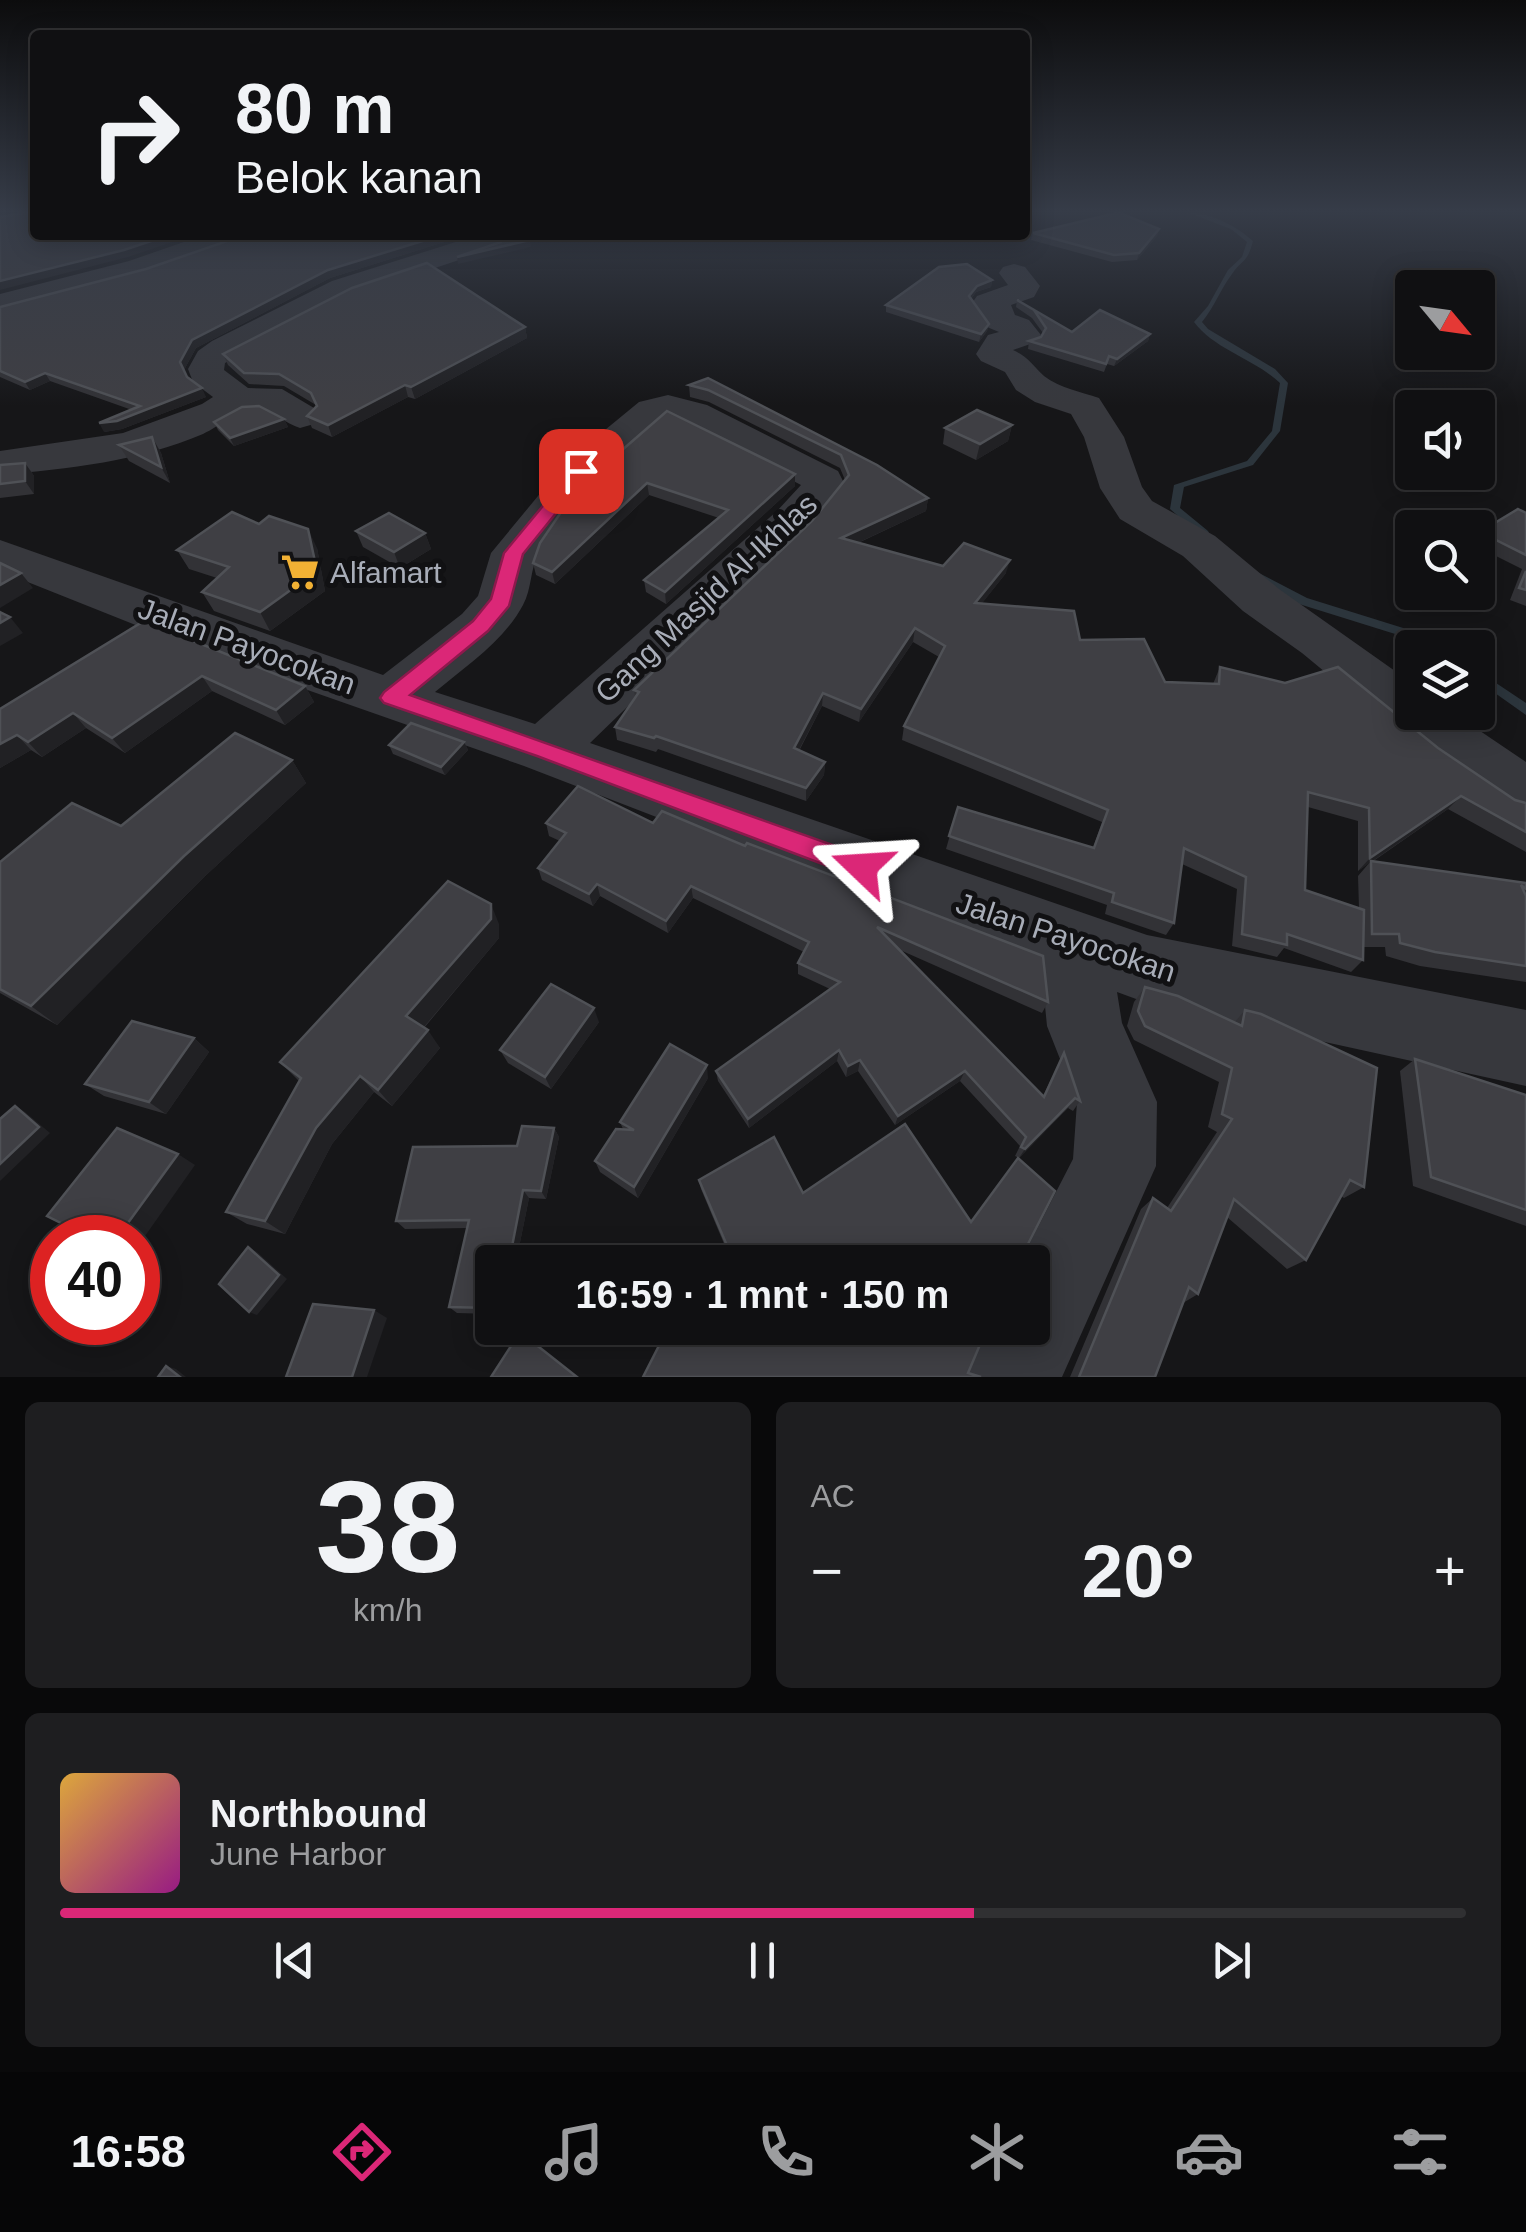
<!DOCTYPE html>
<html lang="id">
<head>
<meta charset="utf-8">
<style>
	:root { --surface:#101012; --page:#1e1e20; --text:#f1f3f6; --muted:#9c9d9f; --line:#303032; --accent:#db2777 }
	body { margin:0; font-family:Helvetica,sans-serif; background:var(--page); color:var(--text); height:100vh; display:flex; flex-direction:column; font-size:38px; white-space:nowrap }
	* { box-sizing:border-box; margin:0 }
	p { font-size:32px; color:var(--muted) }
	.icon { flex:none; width:55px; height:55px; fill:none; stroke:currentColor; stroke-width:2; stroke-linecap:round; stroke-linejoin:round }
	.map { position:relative; height:1377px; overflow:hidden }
	.side { display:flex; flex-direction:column; gap:25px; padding:25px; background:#09090a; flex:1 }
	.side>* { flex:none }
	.banner { position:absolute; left:30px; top:30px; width:1000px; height:210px; border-radius:10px; box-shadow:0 5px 25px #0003,0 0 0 2px var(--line); background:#101012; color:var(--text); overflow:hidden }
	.needle { width:65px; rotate:119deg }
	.controls { position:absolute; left:1395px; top:270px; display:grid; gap:20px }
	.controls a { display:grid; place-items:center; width:100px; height:100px; border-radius:10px; background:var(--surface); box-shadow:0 5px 25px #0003,0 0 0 2px var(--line); font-size:50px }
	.speed { position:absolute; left:30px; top:1215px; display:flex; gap:20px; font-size:50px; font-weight:700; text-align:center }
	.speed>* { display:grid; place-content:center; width:130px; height:130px; border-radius:50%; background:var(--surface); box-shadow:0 5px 25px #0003,0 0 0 2px var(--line); line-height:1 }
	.speed .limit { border:15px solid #d22; background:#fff; color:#111 }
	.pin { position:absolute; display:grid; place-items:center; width:85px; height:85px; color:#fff; margin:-42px; border-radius:20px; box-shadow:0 5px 15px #0006 }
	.me { position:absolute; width:110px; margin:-55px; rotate:290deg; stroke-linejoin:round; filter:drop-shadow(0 0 8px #0008) }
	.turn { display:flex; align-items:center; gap:35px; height:210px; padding:0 40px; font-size:45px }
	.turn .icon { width:130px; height:130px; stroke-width:2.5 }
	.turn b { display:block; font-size:70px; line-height:85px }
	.big { font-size:75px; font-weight:600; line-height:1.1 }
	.side .tile { flex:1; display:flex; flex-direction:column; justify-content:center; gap:15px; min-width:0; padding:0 35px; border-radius:15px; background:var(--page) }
	.side .dial { align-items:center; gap:0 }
	.dial b { font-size:130px; line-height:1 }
	.song { display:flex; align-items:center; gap:30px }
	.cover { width:120px; height:120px; border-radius:15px; background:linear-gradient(135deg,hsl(40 70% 55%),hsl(310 70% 35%)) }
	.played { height:10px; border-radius:5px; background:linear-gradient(90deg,var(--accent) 65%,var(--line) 65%) }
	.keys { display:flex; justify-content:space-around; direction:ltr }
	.heat { display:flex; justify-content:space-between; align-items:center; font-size:55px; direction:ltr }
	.side .tiles { flex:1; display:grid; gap:25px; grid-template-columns:1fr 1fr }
	.tile:last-child { grid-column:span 2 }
	.trip { position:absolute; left:475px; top:1245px; width:575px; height:100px; border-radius:10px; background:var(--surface); box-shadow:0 5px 25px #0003,0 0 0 2px var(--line); font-weight:600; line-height:100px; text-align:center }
	.tabs { display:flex; height:160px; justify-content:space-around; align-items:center; background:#060607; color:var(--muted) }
	.tabs .icon { width:70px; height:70px }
	.tabs .active { color:var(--accent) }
	.tabs b { font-size:45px; color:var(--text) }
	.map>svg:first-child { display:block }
</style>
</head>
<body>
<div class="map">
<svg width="1526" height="1377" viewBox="0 0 1526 1377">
	<rect width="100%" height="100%" fill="#161618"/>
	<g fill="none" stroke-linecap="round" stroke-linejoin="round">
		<g fill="#2c353c" fill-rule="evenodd">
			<path d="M1189,213c23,0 47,13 64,28 -6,23 -10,17 -21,33 -12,16 -17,32 -30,48l6,7 67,40 13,14 -8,48 -27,34 -69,22 -4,21 28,23 1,2 -5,3 -4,-1 -30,-26 4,-24 73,-24 25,-30 8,-48c-25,-24 -65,-33 -86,-61l14,-16 20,-36 14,-13 5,-15 -16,-13z"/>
			<polygon points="1259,573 1307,598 1432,637 1444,648 1430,648 1424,643 1299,604 1255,578 1254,576"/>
			<polygon points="1478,671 1526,703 1526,715 1478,681"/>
		</g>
		<g fill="#37383d" fill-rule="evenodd">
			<polygon points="204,235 245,235 241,241 149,273 0,314 0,294 129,261"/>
			<path d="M478,235h24l3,5 -4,6 -147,49 -129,68 -1,7 24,18 34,1 32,19 5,8 -5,8 -14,4c-14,-4 -28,-18 -41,-19 -20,-2 -38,17 -56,25 -63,27 -135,35 -203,41v-24l123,-18 79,-29 11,-7 -20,-15 -5,-13 10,-18 14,-10 120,-60z"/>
			<path d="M1014,264l11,3 15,19 -6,11 -23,8 4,10 14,5 12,15 -5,7 -23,8c16,7 19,15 31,26 16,12 37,16 55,22l25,39 18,50 10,14 63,35 64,53 133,94v29h40l74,50v56l-22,-8 -75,-52 -127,-105 -59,-42 -60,-55 -63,-37 -20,-31 -16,-51 -13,-23 -36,-12 -19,-12 -11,-18 -24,-11 -5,-7 12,-19 11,-3 -12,-5 -5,-14 -10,-10 5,-7 31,-11 -9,-12 4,-6z"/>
			<path d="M668,395l39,10 131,66 7,14 -36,46 -219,212 557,192 379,75v76l-379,-83 -30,-11 5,31 35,79 -1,64 -94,211h-97l22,-49h45v-66h-12l53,-103 4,-57 -30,-76 -6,-61 -517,-199 -288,-101 -236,-94v-31l383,135 79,-61 16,-18 13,-43 75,-91 73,-60zM667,418l12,3 122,64 -24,26 -242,213 -100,-32c31,-26 69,-51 88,-87 9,-16 7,-37 16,-52 30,-54 82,-95 128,-135z"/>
		</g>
	</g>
	<g fill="#323236" fill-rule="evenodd">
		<polygon points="1159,229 1157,236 1137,260 1112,262 1031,240 1033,233"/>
		<polygon points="241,235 466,235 330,278 196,348 184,370 187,377 206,397 122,429 104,432 132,410 50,381 30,390 0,377 0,307 146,269 239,237"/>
		<polygon points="992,280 991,287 976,292 971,299 989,324 987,331 979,342 886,312 886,305"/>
		<polygon points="1017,300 1072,332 1150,334 1148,341 1114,366 1107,364 1104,372 1028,349 1029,341 1041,337 1043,333 1032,318 1016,307"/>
		<polygon points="525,327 527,338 415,399 408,397 332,437 312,428 307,416 317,407 316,405 284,386 249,384 228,365 223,354"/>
		<path d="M708,378l220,120 -2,13 -68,32 85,23 63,7 -24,30 98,37 85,42 48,2 7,-17 218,81 77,52 11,3v49l-78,-43 -76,53 154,21v99l-106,-16 -34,-10 -1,-9h-22v13l-12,12 -67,-24 -7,9 -45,-11 5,-57 -55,-25 -8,59 -8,12 -61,-21 2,-9 -161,-56 12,-42 135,41 9,-26 -200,-82 2,-14 35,-69 -26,-15 -54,80 -37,-16 -23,45 26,11 -1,13 -18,26 -148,-52 -2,3 -39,-12 -2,-13 20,-31 -1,-6 178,-169 33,-41 -5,-12 -131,-66 -19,-5 -1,-12zM1308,807l50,14v50l12,-9 -12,14 1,32 -54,-18z"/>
		<polygon points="284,419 288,427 234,446 218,430 214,422"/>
		<polygon points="1012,425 1008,441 976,460 943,444 945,428"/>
		<polygon points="152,437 161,453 170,483 129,461 119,445"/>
		<polygon points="25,463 34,476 34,494 0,498 0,465"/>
		<polygon points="598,471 795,486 666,604 646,592 644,580 719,518 649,495 555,584 536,575 533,563"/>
		<polygon points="1526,513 1526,606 1510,600 1522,569 1478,547 1478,536 1480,532"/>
		<polygon points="259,524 317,548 325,591 270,631 214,611 202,592 217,578 189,569 177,550"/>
		<polygon points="356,531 425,533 431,549 400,568 363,547"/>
		<polygon points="144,621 305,686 314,702 285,725 212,691 125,753 86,728 42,757 31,750 0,768 0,709"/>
		<polygon points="464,742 468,750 445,775 393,754 389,745"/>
		<polygon points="292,760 306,783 203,878 57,1025 0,993 0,862 121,826"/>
		<polygon points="546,823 653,823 1048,1002 1042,1013 900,950 1043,1096 1064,1053 1080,1101 1073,1111 1068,1108 1019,1158 1015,1156 1020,1146 960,1081 895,1125 858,1071 846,1077 837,1061 749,1128 718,1081 716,1071 830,989 798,974 798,963 804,952 693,898 668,933 600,896 593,906 542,880 538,868 560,841 549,836"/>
		<polygon points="499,924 499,938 424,1028 440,1048 392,1106 374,1092 332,1144 285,1234 247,1224 226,1212 299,1081 280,1062"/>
		<polygon points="1145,987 1234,1023 1245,1010 1364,1187 1344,1198 1341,1196 1306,1260 1287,1269 1227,1217 1198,1294 1183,1303 1155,1377 1070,1377 1141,1209 1153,1198 1167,1208 1217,1132 1208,1127 1219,1082 1134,1040 1127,1026 1134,1002"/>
		<polygon points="599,1022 551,1089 508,1063 500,1050"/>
		<polygon points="194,1038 209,1052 166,1114 104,1096 85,1084"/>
		<polygon points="1415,1059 1526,1095 1526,1226 1413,1186 1400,1071"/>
		<polygon points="708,1078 638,1198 600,1172 595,1161 623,1129 620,1122"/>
		<polygon points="554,1128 559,1137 546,1199 529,1198 516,1262 492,1262 492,1314 457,1313 449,1307 467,1228 405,1229 396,1221 517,1146"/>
		<polygon points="699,1180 803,1193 971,1222 1024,1252 730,1258 701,1189"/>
	</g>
	<g fill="#212124">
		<polygon points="1159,229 1157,236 1137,260 1139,253"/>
		<polygon points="169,235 193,235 128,257 0,290 0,281"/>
		<polygon points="442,235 466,235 330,278 196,348 184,370 180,362 192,340 328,270"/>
		<polygon points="523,235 542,235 527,241 530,240 531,247 458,264 457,257"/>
		<polygon points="992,280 991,287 976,292 968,303 969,296 977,286"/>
		<polygon points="989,324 987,331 979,342 981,334"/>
		<polygon points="525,327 527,338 415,399 411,387"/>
		<polygon points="1150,334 1148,341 1114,366 1117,359"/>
		<polygon points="45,373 50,381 30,390 25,382"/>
		<polygon points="405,385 408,397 332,437 328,425"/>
		<polygon points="202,388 206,397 122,429 104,432 99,423"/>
		<polygon points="284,419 288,427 234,446 230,438"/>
		<polygon points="1012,425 1008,441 976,460 980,444"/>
		<polygon points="152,437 161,453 170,483 161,467"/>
		<polygon points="25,463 34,476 34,494 25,481"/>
		<polygon points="795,474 795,486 666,604 665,592"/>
		<polygon points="647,483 649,495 555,584 552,572"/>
		<polygon points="928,498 926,511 840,551 841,538"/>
		<polygon points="308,529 317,548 325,591 270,631 260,612"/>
		<polygon points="425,533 431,549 400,568 394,552"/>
		<polygon points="1010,560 1006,573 972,616 975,603"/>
		<polygon points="21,573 33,588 0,608 0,585"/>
		<polygon points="10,617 23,633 0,646 0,623"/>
		<polygon points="915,628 913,642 859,722 861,709"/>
		<polygon points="202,676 212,691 125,753 112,738"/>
		<polygon points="305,686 314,702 285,725 276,710"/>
		<polygon points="823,693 822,706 793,761 794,748"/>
		<polygon points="73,713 86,728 42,757 28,742"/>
		<polygon points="17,735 31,750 0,768 0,744"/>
		<polygon points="464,742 468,750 445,775 441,767"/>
		<polygon points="292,760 306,783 203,878 57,1025 31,1006 184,856"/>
		<polygon points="825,762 824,775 806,801 806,788"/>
		<polygon points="1461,796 1448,809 1358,871 1370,858"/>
		<polygon points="597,884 600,896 593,906 589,894"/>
		<polygon points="691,886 693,898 668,933 666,921"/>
		<polygon points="491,904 499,924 499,938 418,1034 406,1016"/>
		<polygon points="594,1008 599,1022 551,1089 545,1077"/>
		<polygon points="428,1030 440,1048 392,1106 378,1090"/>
		<polygon points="194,1038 209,1052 166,1114 149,1102"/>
		<polygon points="839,1050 837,1061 749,1128 748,1119"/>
		<polygon points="860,1060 858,1071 846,1077 848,1066"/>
		<polygon points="707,1065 708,1078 638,1198 634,1187"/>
		<polygon points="965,1071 960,1081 895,1125 898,1116"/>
		<polygon points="360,1076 374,1092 332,1144 285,1234 265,1221 316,1128"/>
		<polygon points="1075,1098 1068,1108 1019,1158 1025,1149"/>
		<polygon points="15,1106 25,1112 50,1133 0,1181 0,1164"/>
		<polygon points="554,1128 559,1137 546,1199 541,1191"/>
		<polygon points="178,1154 195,1165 138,1246 138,1238 117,1238"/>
		<polygon points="523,1190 529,1198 516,1262 509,1262"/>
		<polygon points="248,1247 257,1252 287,1279 257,1315 249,1312"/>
		<polygon points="374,1310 387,1318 367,1377 352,1377"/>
		<polygon points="166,1366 176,1369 186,1377 180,1377"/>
	</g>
	<g fill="#3f3f44" stroke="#4f5156" stroke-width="2.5">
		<polygon points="24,213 35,213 35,235 169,235 124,250 0,281 0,217"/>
		<polygon points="1116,213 1120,213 1159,229 1139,253 1114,255 1033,233"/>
		<polygon points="241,235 442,235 328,270 192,340 180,362 187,377 202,388 117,421 99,423 140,406 45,373 25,382 0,371 0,307 146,269 239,237"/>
		<polygon points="507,235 523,235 530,240 457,257 501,242"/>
		<polygon points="427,263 525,327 411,387 405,385 328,425 307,416 317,406 311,393 279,374 244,373 223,354 352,288"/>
		<polygon points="967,264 992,280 977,286 969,296 989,324 981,334 886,305 939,267"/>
		<polygon points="1017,300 1072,332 1100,310 1150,334 1117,359 1109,356 1106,364 1029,341 1041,337 1046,328 1034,310"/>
		<polygon points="708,378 877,465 928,498 841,538 943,566 964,543 1010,560 975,603 1074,611 1080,640 1144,639 1165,682 1219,684 1220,667 1285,683 1338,667 1438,748 1515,800 1526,803 1526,832 1461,796 1370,858 1369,808 1308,792 1305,890 1364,910 1363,960 1287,934 1287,945 1242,934 1246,877 1184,848 1174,923 1112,902 1114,893 949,836 958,807 1094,848 1108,810 904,726 945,646 915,628 861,709 823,693 794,748 825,762 806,788 656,736 654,738 615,727 639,692 634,690 812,521 849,475 841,455 708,390 689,385"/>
		<polygon points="259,406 284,419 230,438 214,422 242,407"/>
		<polygon points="977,410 1012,425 980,444 945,428"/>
		<polygon points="667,411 795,474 665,592 644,580 728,510 647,483 552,572 533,563 540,543 566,505 598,471"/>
		<polygon points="152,437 161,467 119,445"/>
		<polygon points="25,463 25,481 0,484 0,465"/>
		<polygon points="1518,509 1526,513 1526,555 1480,532"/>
		<polygon points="232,512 259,524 269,516 308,529 317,571 260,612 202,592 229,567 177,550"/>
		<polygon points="389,513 425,533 394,552 356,531"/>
		<polygon points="0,563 21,573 0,585"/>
		<polygon points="1526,571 1526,590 1519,588"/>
		<polygon points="0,612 10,617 0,623"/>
		<polygon points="144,621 305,686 276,710 202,676 112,738 73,713 28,742 17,735 0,744 0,709"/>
		<polygon points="411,723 464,742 441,767 389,745"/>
		<polygon points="235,733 292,760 184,856 31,1006 0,989 0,862 72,803 121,826"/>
		<polygon points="578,786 653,823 662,811 745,846 747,843 1043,956 1048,1002 877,927 1044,1097 1064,1053 1080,1101 1075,1098 1025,1149 1021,1147 1026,1137 965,1071 898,1116 860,1060 848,1066 839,1050 748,1119 716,1071 840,982 798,963 809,942 691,886 666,921 597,884 589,894 538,868 566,833 546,823"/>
		<polygon points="1371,861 1526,883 1526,889 1521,885 1526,896 1526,966 1435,952 1400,943 1399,934 1372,934"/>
		<polygon points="448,881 491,904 491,919 406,1016 428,1030 378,1090 360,1076 316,1128 265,1221 226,1212 301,1078 280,1062"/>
		<polygon points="551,984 594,1008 545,1077 500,1050"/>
		<polygon points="1145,987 1178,996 1242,1026 1245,1010 1261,1014 1377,1068 1364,1187 1350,1180 1306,1260 1234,1199 1198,1294 1189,1287 1155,1377 1079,1377 1153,1198 1171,1211 1232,1119 1222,1114 1232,1068 1145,1026 1138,1011"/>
		<polygon points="132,1021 194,1038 149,1102 85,1084"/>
		<polygon points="670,1044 707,1065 634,1187 595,1161 616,1129 634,1130 620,1122"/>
		<polygon points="1415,1059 1526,1095 1526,1210 1431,1177"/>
		<polygon points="15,1106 39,1127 0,1164 0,1119"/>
		<polygon points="905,1124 971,1222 1018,1158 1055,1191 1024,1252 1025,1257 1036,1258 1036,1299 1032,1304 1032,1262 727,1262 731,1255 699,1180 774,1137 803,1193"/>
		<polygon points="522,1126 554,1128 541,1191 523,1190 509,1262 492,1262 492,1308 449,1307 469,1220 396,1221 413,1147 517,1146"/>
		<polygon points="117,1128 178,1154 117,1238 91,1238 47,1216"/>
		<polygon points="248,1247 279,1275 249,1312 219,1284"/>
		<polygon points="313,1304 374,1310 352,1377 286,1377"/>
		<polygon points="668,1328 987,1328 968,1373 981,1377 643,1377"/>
		<polygon points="520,1332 577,1377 491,1377"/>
		<polygon points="166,1366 180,1377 158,1377"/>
	</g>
	<linearGradient id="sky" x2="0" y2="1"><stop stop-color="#0c0c0d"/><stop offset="0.52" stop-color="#363c48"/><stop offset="1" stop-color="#363c48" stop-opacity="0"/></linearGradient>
	<rect width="1526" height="406" fill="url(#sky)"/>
	<polygon fill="#db2777" stroke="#8e194d" stroke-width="2.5" points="581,466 590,471 523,554 509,606 488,631 410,695 872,859 876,867 872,875 862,879 537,756 384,703 380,698 384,692 473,621 491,599 504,553 575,467"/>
	<defs>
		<g id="supermarket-bare" transform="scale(3)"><path d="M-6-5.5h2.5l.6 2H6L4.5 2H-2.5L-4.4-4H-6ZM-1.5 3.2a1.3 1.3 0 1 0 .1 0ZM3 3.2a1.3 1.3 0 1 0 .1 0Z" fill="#f2b134" stroke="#111113" stroke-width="2.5" paint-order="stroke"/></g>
	</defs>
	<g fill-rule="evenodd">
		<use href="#supermarket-bare" x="300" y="572"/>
	</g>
	<g text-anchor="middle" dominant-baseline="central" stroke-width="10" stroke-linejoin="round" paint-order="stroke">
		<g font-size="30" fill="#a8adb8" stroke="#111113" text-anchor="start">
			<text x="330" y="572">Alfamart</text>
		</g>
		<g font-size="30" fill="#a8adb8" stroke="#111113">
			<text transform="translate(706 598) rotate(-43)">Gang Masjid Al-Ikhlas</text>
			<text transform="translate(247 646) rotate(20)">Jalan Payocokan</text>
			<text transform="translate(1066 937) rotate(18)">Jalan Payocokan</text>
		</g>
	</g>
</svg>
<div class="controls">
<a><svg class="needle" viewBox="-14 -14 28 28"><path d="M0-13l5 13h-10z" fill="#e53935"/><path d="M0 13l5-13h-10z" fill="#9c9d9f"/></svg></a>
<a><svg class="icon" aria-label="sound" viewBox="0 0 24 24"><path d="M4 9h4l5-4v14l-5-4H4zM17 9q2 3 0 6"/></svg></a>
<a><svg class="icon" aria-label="search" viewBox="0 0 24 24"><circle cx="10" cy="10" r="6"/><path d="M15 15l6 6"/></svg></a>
<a><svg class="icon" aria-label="layers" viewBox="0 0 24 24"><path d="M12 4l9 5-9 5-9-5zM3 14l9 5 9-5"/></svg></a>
</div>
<div class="speed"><div class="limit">40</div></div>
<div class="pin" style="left:581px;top:471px;background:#d93025"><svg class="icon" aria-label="arrive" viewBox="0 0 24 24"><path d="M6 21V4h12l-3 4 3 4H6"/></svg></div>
<svg class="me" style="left:862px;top:867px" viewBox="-20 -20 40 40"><path d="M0-17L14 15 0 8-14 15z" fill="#db2777" stroke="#fff" stroke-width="4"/></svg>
<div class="trip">16:59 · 1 mnt · 150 m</div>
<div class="banner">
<div class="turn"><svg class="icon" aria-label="right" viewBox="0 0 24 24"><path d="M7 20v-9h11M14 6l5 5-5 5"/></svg><div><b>80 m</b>Belok kanan</div></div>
</div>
</div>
<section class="side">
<div class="tiles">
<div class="tile dial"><b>38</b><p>km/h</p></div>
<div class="tile"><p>AC</p>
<div class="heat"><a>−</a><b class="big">20°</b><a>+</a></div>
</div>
<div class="tile">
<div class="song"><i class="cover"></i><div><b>Northbound</b><p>June Harbor</p></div></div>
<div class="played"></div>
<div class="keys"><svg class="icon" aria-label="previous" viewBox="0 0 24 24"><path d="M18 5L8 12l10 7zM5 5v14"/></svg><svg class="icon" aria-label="pause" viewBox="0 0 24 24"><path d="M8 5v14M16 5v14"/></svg><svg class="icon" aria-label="next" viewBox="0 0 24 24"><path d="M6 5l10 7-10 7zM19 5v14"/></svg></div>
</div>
</div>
</section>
<nav class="tabs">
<b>16:58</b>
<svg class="icon active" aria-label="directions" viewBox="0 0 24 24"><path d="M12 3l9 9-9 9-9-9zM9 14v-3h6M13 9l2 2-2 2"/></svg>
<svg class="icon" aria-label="music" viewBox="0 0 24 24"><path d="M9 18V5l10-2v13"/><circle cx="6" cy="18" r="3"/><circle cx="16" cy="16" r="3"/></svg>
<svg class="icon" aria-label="phone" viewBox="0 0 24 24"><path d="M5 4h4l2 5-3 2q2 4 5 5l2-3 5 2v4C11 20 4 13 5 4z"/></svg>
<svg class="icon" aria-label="climate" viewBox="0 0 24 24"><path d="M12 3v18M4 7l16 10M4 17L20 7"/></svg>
<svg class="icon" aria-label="car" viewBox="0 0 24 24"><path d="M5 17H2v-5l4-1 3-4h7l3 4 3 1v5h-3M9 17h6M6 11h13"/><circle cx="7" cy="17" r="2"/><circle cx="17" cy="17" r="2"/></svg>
<svg class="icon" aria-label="filters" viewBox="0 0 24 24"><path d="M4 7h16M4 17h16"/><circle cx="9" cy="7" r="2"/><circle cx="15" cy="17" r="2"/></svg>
</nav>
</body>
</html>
